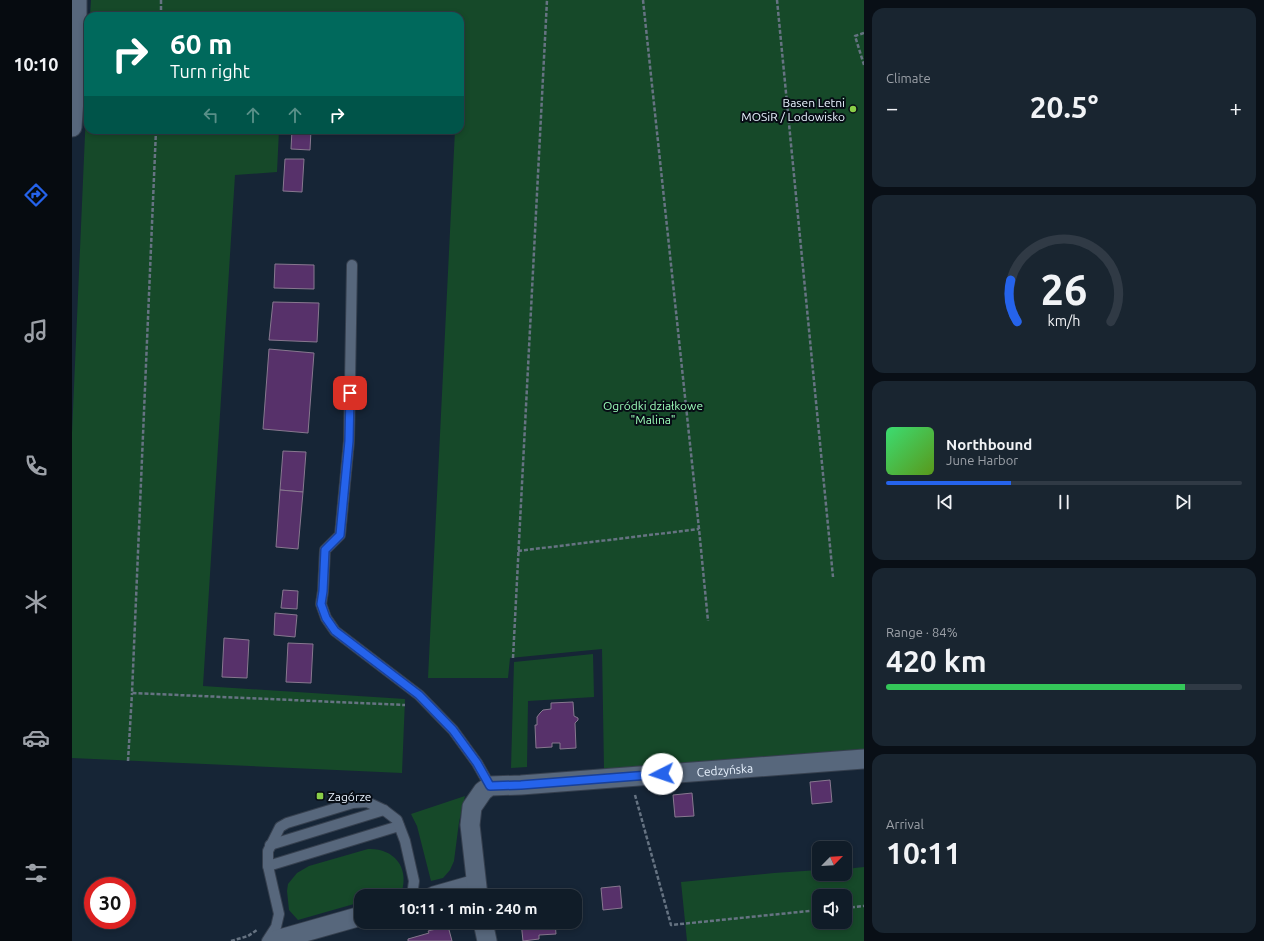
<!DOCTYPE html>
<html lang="en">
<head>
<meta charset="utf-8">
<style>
	:root { --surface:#101c28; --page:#192530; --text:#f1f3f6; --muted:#9ca1a8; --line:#303a45; --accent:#2563eb }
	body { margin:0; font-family:Ubuntu,sans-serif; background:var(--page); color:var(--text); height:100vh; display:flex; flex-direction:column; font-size:15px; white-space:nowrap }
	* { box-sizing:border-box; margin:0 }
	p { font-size:13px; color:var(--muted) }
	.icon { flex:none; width:22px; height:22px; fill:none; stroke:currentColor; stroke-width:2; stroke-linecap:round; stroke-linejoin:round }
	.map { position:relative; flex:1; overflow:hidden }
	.panel { display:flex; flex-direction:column; gap:8px; padding:8px; background:#090f16; width:400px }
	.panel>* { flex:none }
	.banner { position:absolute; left:12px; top:12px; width:380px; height:122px; border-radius:12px; box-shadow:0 2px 6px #0003,0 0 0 1px var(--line); background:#00695c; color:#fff; overflow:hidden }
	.needle { width:26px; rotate:66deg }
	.tools { position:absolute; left:740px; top:841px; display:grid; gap:8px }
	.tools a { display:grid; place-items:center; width:40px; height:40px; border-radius:8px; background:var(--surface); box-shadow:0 2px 6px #0003,0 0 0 1px var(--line); font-size:20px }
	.speed { position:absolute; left:12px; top:877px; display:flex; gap:8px; font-size:20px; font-weight:700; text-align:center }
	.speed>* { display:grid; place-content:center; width:52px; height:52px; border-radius:50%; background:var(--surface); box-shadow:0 2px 6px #0003,0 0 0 1px var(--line); line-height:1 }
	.speed .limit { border:6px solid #d22; background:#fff; color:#111 }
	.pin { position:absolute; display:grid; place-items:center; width:34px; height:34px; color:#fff; margin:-17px; border-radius:8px; box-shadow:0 2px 6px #0006 }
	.me { position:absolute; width:44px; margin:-22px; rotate:266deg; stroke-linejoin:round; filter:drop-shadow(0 0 3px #0008) }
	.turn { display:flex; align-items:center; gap:14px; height:84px; padding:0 20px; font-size:18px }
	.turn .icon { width:52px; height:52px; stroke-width:2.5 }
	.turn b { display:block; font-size:28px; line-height:34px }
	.lanes { display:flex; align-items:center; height:38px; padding:0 20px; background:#0003; justify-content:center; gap:20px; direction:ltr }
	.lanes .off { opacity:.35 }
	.big { font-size:30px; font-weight:700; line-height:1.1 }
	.panel .widget { flex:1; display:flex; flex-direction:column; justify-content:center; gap:6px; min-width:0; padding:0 14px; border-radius:12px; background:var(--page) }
	.panel .dial { align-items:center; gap:0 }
	.dial svg { height:104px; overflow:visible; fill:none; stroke:var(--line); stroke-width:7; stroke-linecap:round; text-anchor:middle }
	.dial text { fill:var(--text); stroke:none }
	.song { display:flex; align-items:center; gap:12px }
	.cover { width:48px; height:48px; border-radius:6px; background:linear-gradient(135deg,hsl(140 70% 55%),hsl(90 70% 35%)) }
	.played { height:4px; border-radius:2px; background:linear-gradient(90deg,var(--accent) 35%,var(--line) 35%) }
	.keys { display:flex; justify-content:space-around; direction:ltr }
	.heat { display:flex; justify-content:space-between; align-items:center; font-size:22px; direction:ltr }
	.charge { height:6px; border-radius:3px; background:linear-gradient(90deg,#34c759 84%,var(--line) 0) }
	.trip { position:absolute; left:282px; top:889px; width:228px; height:40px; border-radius:12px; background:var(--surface); box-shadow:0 2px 6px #0003,0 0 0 1px var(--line); font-weight:700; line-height:40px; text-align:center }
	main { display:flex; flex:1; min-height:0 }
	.tab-bar { display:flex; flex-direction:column; width:72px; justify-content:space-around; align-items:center; background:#060b10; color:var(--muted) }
	.tab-bar .icon { width:28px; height:28px }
	.tab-bar .active { color:var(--accent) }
	.tab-bar b { font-size:18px; color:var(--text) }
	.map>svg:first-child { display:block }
</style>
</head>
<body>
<main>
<nav class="tab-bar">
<b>10:10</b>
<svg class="icon active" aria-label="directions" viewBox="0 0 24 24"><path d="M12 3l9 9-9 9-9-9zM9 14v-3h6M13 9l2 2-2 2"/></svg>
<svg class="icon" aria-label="music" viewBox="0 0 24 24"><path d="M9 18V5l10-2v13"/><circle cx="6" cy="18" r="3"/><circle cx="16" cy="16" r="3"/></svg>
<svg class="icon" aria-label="phone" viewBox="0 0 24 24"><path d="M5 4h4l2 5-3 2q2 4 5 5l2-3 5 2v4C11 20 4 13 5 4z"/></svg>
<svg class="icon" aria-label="climate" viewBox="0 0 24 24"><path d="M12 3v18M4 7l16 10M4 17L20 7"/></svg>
<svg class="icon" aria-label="car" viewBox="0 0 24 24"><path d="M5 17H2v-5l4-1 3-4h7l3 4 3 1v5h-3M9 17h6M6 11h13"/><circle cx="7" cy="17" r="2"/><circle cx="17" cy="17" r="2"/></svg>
<svg class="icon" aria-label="filters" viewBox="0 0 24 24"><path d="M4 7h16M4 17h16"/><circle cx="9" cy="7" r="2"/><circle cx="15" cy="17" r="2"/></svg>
</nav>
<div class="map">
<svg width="792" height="941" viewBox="0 0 792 941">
	<rect width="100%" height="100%" fill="#162536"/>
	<g fill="#164929" fill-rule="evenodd">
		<polygon points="19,0 792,0 792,749 532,769 530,649 438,658 436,678 356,678 383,130 388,130 388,14 301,13 300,16 18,16"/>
		<polygon points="16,66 16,130 207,130 205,172 163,175 131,686 333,699 330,773 0,758 0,433"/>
		<polygon points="521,654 522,697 456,701 455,767 439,768 442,662"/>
		<polygon points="393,796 387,822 382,861 378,870 371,878 359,881 345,826 339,814"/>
		<path d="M296,849c25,-1 41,17 34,42l-18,5h-23v6l-63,18 -9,-10 -2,-19 1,-7 9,-11 12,-7z"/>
		<path d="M792,867v74h-177l-6,-59 93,-9 45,-3v4h26v-5zM747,896h26v26h-26z"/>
	</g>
	<g fill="#57316a" stroke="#87788f">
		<polygon points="220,130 239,130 238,150 219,149"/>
		<polygon points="213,159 232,159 230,192 211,191"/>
		<polygon points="203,264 242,265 242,289 202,288"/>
		<polygon points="201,302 247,303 245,342 197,340"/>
		<polygon points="197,349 242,353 236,433 191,429"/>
		<polygon points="211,451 234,452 231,492 208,490"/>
		<polygon points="208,490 231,492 226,549 204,547"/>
		<polygon points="211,590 226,591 225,609 209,608"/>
		<polygon points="203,613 225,615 223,637 202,635"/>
		<polygon points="152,638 177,640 175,678 150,677"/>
		<polygon points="216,643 241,644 239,683 214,682"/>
		<polygon points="501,702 502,716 506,718 506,720 503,723 504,748 488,749 488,743 480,743 480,747 464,748 463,725 465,725 465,717 468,713 471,710 479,709 479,703"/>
		<polygon points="758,780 760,802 740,804 738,782"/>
		<polygon points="620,793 622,816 603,817 601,795"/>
		<polygon points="548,886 550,908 531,910 529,888"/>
		<polygon points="449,922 483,922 484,934 467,935 467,939 451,941"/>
		<polygon points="376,926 380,941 336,941 336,939 357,933 356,931"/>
	</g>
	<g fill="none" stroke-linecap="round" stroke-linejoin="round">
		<g stroke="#36404f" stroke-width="12">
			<g id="service">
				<polyline points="280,265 277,441 268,535 253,550 251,591 249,604 254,618 263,631 347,695 381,730 405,763 418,786"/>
				<polyline points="198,845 312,810"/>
				<polyline points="196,866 327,826"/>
				<polyline points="195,941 204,927 207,914 196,866 196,851 208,827 215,823 281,803 295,802 312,810 325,820 333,841 342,881 340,896"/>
			</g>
		</g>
		<g stroke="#36404f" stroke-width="21">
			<g id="minor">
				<polyline points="0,127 5,57 5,0"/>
				<polyline points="362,896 404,884"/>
				<path id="s1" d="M406,896l-8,-71 2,-18 11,-16 7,-5 31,-1 343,-26"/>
				<polyline points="411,922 415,941"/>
				<polyline points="201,941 289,916"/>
			</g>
		</g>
		<g stroke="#667382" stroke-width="2.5" stroke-dasharray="4 2" stroke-linecap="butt">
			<polyline points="571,0 627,529 636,621"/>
			<polyline points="705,0 761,577"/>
			<polyline points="89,16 89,0"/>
			<polyline points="792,33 783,36 792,65"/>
			<polyline points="84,130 60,693 333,705"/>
			<polyline points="446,551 627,529"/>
			<polyline points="441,658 475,0"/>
			<polyline points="56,761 60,693"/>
			<polyline points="563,795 599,925 747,910"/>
			<polyline points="773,908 792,906"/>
			<polyline points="159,941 176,936 185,930"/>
		</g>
		<use href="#service" stroke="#57677c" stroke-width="10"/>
		<use href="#minor" stroke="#57677c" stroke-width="19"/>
	</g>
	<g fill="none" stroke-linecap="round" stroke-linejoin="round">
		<g stroke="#184099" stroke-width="10">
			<polyline id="route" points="278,393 277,441 268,535 253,550 251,591 249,604 254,618 263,631 347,695 381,730 405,763 418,786 449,785 590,774"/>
		</g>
		<use href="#route" stroke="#2563eb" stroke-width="7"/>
	</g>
	<g fill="#8ace48" stroke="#070d15" stroke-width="1.5">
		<circle cx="781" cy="109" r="4"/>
		<rect x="244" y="792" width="8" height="8" rx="2"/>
	</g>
	<g text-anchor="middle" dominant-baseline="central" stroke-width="4" stroke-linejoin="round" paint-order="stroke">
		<g font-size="12" fill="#e9f3ff" stroke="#070d15" text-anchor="end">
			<text x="773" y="102">Basen Letni<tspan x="773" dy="14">MOSiR / Lodowisko</tspan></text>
			<text x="256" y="796" text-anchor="start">Zagórze</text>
		</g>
		<g font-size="12" fill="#9cfdb9" stroke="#070d15">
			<text x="581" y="405">Ogródki działkowe<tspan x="581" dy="14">"Malina"</tspan></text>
		</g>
		<g font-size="12" fill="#e9f3ff" stroke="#070d15">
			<text stroke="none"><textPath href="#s1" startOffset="353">Cedzyńska</textPath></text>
		</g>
	</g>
</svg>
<div class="tools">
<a><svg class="needle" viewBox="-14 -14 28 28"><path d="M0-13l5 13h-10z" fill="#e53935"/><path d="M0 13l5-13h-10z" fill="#9ca1a8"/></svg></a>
<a><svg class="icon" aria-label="sound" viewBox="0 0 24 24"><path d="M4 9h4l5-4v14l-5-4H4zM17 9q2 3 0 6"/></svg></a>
</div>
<div class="speed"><div class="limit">30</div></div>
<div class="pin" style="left:278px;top:393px;background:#d93025"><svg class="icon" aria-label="arrive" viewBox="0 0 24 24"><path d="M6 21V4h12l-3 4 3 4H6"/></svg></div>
<svg class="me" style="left:590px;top:774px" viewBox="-20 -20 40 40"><circle r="19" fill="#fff"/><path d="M0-13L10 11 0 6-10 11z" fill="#2563eb"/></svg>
<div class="trip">10:11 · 1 min · 240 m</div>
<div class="banner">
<div class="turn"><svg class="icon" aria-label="right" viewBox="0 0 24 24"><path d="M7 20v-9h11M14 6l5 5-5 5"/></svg><div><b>60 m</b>Turn right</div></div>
<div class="lanes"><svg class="icon off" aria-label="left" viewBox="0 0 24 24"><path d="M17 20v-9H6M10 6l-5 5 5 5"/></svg><svg class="icon off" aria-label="ahead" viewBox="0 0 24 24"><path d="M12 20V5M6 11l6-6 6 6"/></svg><svg class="icon off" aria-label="ahead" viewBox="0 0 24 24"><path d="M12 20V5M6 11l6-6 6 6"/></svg><svg class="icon" aria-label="right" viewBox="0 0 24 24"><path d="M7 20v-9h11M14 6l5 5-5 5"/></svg></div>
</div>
</div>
<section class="panel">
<div class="widget"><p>Climate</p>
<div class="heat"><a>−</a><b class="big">20.5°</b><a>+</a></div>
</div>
<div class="widget dial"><svg viewBox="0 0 100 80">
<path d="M14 69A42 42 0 1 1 86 69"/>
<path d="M14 69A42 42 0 0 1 9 37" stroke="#2563eb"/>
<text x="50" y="56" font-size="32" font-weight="700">26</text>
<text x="50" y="72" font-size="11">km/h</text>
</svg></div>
<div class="widget">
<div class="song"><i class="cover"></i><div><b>Northbound</b><p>June Harbor</p></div></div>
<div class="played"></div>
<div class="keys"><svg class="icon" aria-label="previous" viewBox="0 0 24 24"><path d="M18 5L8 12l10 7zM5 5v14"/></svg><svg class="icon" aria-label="pause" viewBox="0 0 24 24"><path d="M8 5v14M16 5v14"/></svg><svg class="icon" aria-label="next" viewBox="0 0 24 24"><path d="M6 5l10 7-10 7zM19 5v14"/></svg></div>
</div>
<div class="widget"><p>Range · 84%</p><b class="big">420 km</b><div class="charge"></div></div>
<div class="widget"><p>Arrival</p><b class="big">10:11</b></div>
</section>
</main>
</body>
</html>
